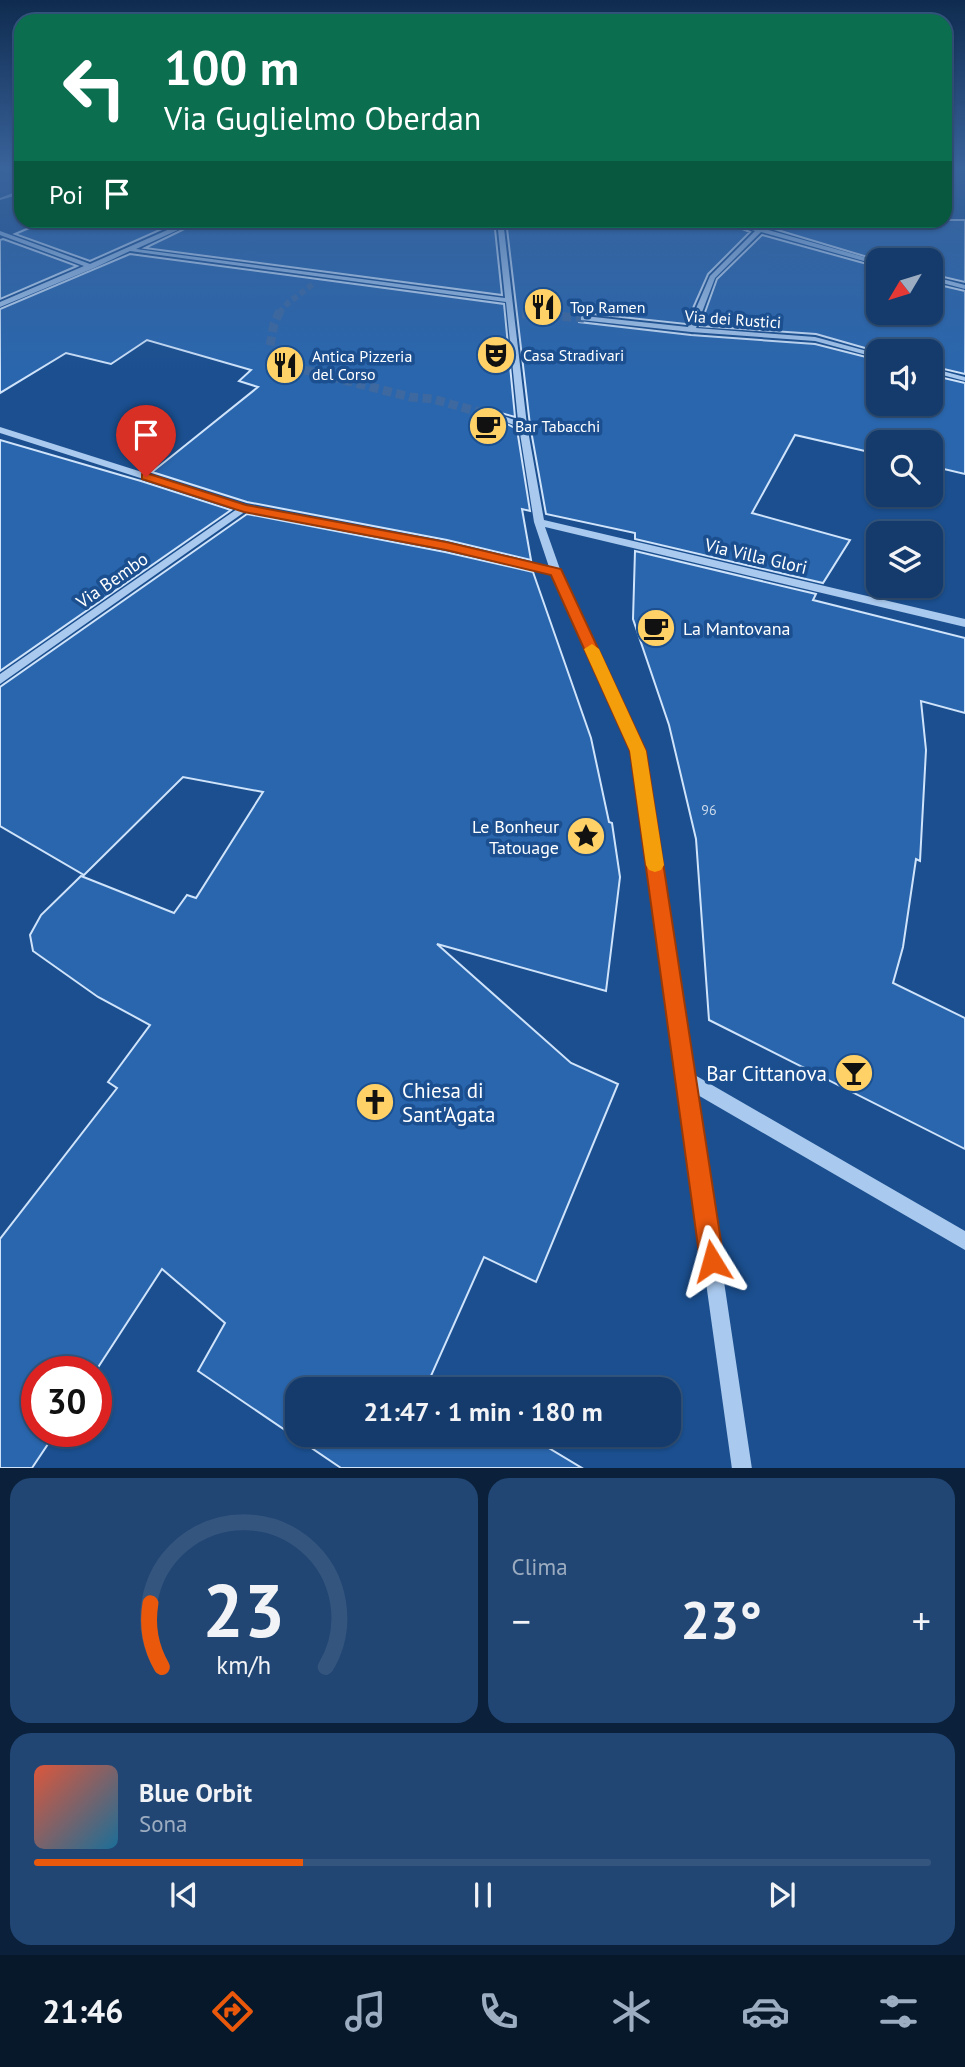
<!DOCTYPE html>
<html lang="it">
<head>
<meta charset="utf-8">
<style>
	:root { --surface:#143b6b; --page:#214673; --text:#f1f3f6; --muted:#9dadc1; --line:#33557e; --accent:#ea580c }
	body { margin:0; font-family:"PT Sans",sans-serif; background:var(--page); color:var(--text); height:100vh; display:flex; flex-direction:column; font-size:26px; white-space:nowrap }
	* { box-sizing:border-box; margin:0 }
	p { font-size:23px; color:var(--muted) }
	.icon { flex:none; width:38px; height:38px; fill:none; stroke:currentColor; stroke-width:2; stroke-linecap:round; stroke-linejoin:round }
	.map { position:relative; height:1468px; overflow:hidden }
	.details { display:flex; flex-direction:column; gap:10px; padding:10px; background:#0b203b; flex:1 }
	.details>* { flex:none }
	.hud { position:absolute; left:14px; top:14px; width:938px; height:214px; border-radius:21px; box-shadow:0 2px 5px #0004,0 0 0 2px var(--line); background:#0b6e4f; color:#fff; overflow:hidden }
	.needle { width:46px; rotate:232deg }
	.buttons { position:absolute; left:866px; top:248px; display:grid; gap:14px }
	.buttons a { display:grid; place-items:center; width:77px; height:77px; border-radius:14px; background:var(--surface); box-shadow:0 2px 5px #0004,0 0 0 2px var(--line); font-size:35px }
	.speed { position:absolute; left:21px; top:1356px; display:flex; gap:14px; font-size:35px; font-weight:700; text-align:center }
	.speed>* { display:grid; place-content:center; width:91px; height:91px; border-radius:50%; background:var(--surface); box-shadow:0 2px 5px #0004,0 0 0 2px var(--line); line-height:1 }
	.speed .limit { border:10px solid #d22; background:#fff; color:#111 }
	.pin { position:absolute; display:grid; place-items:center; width:60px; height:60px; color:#fff; margin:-72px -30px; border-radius:50% 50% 50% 0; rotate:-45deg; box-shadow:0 0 7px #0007 }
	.pin .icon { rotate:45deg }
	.me { position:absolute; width:77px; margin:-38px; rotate:352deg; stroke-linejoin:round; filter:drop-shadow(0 0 5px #0008) }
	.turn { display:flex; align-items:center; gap:24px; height:147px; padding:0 35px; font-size:32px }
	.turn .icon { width:91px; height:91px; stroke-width:2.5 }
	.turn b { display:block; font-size:49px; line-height:60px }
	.then { display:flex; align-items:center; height:66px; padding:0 35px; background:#0003; gap:14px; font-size:26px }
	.big { font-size:52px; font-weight:700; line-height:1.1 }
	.details .tile { flex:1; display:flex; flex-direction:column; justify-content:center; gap:10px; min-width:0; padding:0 24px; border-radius:21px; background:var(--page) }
	.details .dial { align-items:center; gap:0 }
	.dial svg { height:182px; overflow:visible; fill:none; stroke:var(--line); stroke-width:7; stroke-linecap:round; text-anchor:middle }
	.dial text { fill:var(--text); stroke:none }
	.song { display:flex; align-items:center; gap:21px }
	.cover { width:84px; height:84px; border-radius:10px; background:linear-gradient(135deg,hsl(10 70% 55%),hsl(200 70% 35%)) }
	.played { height:7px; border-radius:4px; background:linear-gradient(90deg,var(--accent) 30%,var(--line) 30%) }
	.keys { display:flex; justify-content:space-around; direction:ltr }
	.heat { display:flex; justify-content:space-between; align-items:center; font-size:38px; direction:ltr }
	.details .tiles { flex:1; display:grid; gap:10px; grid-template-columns:1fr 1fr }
	.tile:last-child { grid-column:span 2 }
	.trip { position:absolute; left:285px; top:1377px; width:396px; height:70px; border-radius:21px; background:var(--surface); box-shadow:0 2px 5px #0004,0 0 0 2px var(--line); font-weight:700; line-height:70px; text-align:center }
	.menu { display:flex; height:112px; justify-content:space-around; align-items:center; background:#08182b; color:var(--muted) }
	.menu .icon { width:49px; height:49px }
	.menu .active { color:var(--accent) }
	.menu b { font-size:32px; color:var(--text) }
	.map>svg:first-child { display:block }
</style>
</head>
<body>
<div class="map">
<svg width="965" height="1469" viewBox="0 0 965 1469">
	<rect width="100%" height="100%" fill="#1b4f8f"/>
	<g fill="#2a66ad" stroke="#cfe3fa" stroke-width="2">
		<polygon points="48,220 182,220 90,261 15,234"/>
		<polygon points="203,220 494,220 502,295 145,248"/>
		<polygon points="506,220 719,220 750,232 708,274 686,324 584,313 579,314 579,322 691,335 815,344 878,360 878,404 931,404 931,375 965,383 965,474 931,466 931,443 878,443 878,454 795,435 752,513 850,540 823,583 635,539 635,533 546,514 530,425"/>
		<polygon points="744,220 965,220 965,282 931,274 931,261 881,261"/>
		<polygon points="762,235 878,267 878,313 931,313 931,283 965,291 965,374 931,366 931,352 879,352 816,334 700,326 717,279"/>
		<polygon points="3,239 77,266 0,299 0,240"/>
		<polygon points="130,254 504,304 515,417 501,413 493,417 517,429 530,511 522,509 531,560 447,540 247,502 152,472 258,387 239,381 251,370 147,340 111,364 66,353 0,393 0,309"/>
		<polygon points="0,440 141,481 231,510 0,671"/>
		<polygon points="247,514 445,552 533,572 591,738 609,822 612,823 620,877 606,991 437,944 571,1063 618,1084 536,1282 484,1257 430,1378 451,1390 298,1390 298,1435 527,1435 582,1468 341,1468 198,1371 225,1323 162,1269 95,1372 37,1372 37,1432 56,1432 32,1468 0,1468 0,1239 117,1088 108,1082 150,1025 98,997 33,951 30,935 41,915 81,876 174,913 187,895 196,898 263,792 183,777 84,875 0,826 0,687"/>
		<polygon points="635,551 816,594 813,600 965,638 965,713 921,701 926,750 920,861 916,859 903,947 893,983 965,1018 965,1149 709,1020 696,839 669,725 633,619"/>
	</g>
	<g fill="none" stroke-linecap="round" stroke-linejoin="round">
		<polyline stroke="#3d69a0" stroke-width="6" stroke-dasharray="6 3.5" stroke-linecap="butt" points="279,313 288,303 313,284"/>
		<g stroke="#3d69a0" stroke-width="9" stroke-dasharray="9 4.5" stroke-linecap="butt">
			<polyline points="280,311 274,324 270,346 285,365 410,397 433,399 500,418"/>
			<polyline points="522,314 584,318"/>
		</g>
		<g fill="#a9c9ee" fill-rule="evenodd">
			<polygon points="21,190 21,194 0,200 0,198"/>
			<polygon points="190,220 200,220 136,249 505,298 497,220 503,220 527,425 544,520 965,619 965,627 545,527 561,572 644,752 693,1074 965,1231 965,1250 696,1094 752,1469 732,1469 632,752 552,574 446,549 246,511 0,684 0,674 237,509 0,433 0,427 246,505 446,543 549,567 534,522 519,427 496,418 500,415 518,421 506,302 130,251 94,268 0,307 0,302 84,266 0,235 0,231 90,264"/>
			<polygon points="721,220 733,220 878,261 878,265 761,232 715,278 696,328 815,337 878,354 878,358 815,341 691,332 581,320 581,316 584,316 688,327 710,276 755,231"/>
			<polygon points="931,276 965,285 965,289 931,280"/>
			<polygon points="931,368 965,377 965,381 931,372"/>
		</g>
	</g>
	<linearGradient id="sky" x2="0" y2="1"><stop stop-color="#0f2b4f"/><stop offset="0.45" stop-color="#39639b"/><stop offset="1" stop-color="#39639b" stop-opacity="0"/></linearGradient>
	<rect width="965" height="372" fill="url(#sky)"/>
	<polygon fill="#ea580c" stroke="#983908" stroke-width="2" points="146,473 246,505 446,542 561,569 646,751 724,1261 721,1269 712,1273 704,1269 700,1261 630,751 551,575 446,550 244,512 142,479 142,474"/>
	<polygon fill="#f59e0b" points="592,644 599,649 646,751 664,865 661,870 655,872 649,870 646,865 630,751 584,649"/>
	<defs>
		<g id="restaurant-disc" transform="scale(2.0125)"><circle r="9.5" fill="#ffd166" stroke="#1b4f8f"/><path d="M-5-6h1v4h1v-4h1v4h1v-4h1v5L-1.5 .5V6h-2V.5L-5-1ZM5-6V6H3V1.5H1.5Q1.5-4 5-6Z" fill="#111"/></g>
		<g id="theatre-disc" transform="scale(2.0125)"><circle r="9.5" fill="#ffd166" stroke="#1b4f8f"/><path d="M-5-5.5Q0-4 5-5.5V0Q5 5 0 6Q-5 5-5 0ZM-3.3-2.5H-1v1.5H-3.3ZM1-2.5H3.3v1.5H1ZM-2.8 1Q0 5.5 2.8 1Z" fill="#111"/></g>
		<g id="cafe-disc" transform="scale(2.0125)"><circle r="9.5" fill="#ffd166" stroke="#1b4f8f"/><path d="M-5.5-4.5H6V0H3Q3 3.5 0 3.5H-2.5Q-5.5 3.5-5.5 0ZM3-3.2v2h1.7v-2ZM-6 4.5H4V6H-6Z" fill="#111"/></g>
		<g id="sight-disc" transform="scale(2.0125)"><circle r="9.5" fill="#ffd166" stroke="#1b4f8f"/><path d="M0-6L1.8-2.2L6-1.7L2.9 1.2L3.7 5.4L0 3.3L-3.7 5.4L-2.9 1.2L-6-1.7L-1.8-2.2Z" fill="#111"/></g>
		<g id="bar-disc" transform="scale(2.0125)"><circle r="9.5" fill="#ffd166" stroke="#1b4f8f"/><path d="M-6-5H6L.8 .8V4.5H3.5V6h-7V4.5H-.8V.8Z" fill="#111"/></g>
		<g id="church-disc" transform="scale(2.0125)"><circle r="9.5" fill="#ffd166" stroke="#1b4f8f"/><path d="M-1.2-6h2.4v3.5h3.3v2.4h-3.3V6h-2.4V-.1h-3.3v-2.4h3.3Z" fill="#111"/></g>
	</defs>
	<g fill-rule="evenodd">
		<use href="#restaurant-disc" x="543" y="307"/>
		<use href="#theatre-disc" x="496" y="355"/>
		<use href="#restaurant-disc" x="285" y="365"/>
		<use href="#cafe-disc" x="488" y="426"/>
		<use href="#cafe-disc" x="656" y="628"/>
		<use href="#sight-disc" x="586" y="836"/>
		<use href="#bar-disc" x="854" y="1073"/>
		<use href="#church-disc" x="375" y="1102"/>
	</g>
	<g text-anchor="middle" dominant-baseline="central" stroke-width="7" stroke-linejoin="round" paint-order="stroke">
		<g font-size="14" fill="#cad9ea">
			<text x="709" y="810">96</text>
		</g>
		<g font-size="16" fill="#fff" stroke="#1b4f8f" text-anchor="start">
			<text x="570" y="307">Top Ramen</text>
			<text x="523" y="355">Casa Stradivari</text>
			<text x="312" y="356">Antica Pizzeria<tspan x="312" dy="18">del Corso</tspan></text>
			<text x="515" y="426">Bar Tabacchi</text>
		</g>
		<g font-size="16" fill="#fff" stroke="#1b4f8f">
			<text transform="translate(733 319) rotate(4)">Via dei Rustici</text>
		</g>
		<g font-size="18" fill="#fff" stroke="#1b4f8f">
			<text transform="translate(756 556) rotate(13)">Via Villa Glori</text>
			<text transform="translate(112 580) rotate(-35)">Via Bembo</text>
		</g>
		<g font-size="18" fill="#fff" stroke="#1b4f8f" text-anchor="start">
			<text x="683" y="628">La Mantovana</text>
			<text x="559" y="826" text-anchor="end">Le Bonheur<tspan x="559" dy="21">Tatouage</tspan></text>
		</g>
		<g font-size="21" fill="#fff" stroke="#1b4f8f" text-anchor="end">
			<text x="827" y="1073">Bar Cittanova</text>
			<text x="402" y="1090" text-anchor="start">Chiesa di<tspan x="402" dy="24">Sant'Agata</tspan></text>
		</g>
	</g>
</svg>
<div class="buttons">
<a><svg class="needle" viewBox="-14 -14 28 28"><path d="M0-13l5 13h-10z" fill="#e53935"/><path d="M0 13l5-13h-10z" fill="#9dadc1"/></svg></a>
<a><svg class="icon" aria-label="sound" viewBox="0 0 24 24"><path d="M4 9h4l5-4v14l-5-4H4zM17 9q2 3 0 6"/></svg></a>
<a><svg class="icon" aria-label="search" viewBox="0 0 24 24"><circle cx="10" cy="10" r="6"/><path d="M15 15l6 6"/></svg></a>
<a><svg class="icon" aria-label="layers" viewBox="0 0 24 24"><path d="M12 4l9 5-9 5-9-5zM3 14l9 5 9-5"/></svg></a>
</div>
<div class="speed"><div class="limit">30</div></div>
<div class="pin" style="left:146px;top:477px;background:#d93025"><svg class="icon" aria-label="arrive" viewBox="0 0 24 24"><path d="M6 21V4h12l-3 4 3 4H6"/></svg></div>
<svg class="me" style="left:712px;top:1261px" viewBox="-20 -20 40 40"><path d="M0-17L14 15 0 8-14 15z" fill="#ea580c" stroke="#fff" stroke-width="4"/></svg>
<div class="trip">21:47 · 1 min · 180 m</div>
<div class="hud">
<div class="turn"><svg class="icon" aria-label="left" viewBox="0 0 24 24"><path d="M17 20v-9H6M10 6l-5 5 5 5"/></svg><div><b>100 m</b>Via Guglielmo Oberdan</div></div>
<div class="then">Poi<svg class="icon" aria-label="arrive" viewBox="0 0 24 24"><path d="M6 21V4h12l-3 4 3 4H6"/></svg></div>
</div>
</div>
<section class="details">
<div class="tiles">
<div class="tile dial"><svg viewBox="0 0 100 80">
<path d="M14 69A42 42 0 1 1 86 69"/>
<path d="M14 69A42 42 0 0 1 9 41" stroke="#ea580c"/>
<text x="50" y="56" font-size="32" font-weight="700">23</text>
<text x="50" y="72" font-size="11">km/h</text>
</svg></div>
<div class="tile"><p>Clima</p>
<div class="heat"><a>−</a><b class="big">23°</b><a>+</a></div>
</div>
<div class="tile">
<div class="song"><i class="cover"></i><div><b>Blue Orbit</b><p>Sona</p></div></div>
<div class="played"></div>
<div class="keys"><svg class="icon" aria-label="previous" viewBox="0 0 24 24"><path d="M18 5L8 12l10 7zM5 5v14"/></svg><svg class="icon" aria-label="pause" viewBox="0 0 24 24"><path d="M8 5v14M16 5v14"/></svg><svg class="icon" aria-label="next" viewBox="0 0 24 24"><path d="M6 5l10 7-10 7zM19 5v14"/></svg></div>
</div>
</div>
</section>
<nav class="menu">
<b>21:46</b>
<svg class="icon active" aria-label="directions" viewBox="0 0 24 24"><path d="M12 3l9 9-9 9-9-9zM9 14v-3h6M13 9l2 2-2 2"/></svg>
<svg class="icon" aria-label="music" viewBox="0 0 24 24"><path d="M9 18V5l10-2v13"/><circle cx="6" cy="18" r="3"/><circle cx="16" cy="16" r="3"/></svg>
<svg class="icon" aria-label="phone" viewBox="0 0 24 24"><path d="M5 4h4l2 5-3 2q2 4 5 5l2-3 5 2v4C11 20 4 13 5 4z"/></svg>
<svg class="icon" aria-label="climate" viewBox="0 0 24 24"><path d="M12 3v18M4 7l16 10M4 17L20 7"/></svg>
<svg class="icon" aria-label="car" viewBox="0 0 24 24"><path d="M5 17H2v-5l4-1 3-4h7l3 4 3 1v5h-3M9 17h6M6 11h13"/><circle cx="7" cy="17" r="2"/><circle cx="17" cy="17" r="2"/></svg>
<svg class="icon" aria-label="filters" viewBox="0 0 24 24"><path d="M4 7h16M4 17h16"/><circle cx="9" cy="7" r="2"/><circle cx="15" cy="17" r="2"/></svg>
</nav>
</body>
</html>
